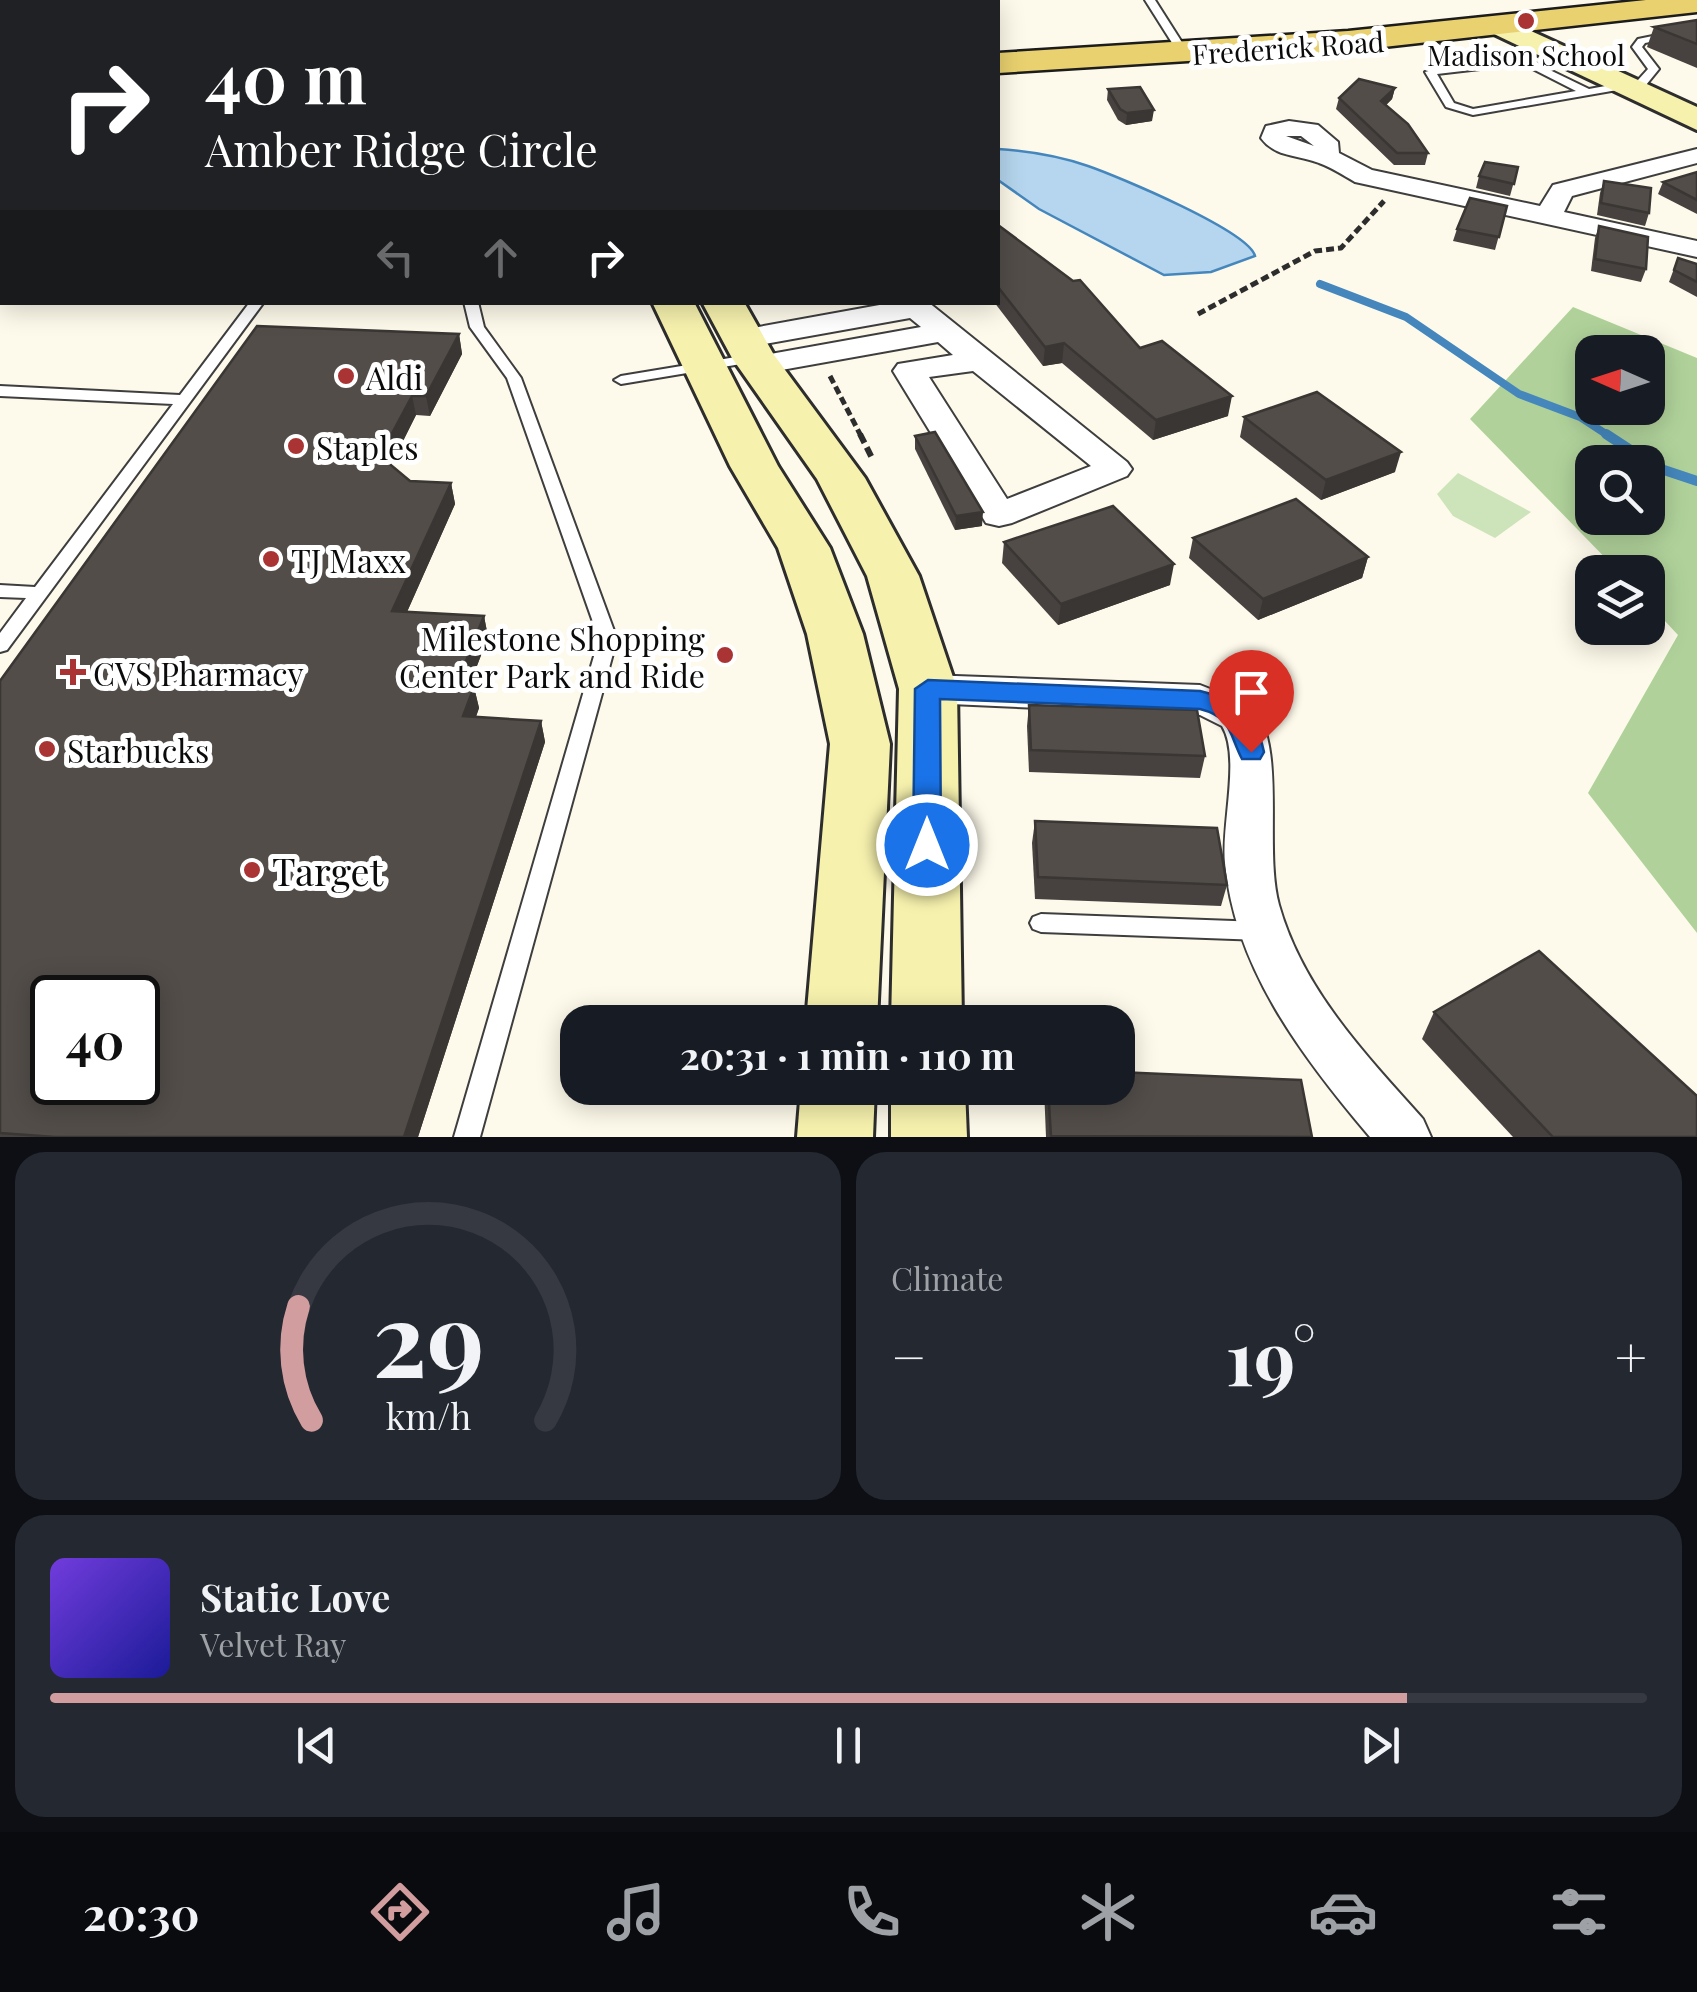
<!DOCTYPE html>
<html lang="en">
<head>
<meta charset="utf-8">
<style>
	:root { --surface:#171b24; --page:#242831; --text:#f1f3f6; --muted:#9ea1a6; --line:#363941; --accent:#d19d9e }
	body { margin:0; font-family:"Playfair Display",serif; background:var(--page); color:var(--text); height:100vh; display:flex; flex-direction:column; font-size:38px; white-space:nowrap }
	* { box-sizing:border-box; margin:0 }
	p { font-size:32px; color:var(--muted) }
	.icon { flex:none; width:55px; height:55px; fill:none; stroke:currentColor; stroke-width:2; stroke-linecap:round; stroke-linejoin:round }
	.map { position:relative; height:1137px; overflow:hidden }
	.side { display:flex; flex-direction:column; gap:15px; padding:15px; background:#0d0f14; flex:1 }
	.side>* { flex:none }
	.hud { position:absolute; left:0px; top:0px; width:1000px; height:305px; box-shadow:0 5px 25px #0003; background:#202124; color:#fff; overflow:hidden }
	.needle { width:65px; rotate:273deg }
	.fabs { position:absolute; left:1575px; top:335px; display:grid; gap:20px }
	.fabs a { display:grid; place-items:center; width:90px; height:90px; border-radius:20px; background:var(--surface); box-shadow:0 5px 25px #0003; font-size:50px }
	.speed { position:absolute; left:30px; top:975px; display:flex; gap:20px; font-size:50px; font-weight:700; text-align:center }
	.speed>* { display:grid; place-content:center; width:130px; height:130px; border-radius:50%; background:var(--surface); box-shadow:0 5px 25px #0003; line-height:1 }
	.speed .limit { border:5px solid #111; border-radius:15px; background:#fff; color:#111 }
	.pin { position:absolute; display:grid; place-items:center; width:85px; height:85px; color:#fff; margin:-102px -42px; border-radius:50% 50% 50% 0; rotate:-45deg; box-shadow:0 0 10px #0007 }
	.pin .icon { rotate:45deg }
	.me { position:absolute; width:110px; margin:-55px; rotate:0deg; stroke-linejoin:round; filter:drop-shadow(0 0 8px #0008) }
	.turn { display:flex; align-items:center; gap:35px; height:210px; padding:0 40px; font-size:45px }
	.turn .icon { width:130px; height:130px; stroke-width:2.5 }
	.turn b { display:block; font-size:70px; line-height:85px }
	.lanes { display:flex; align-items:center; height:95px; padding:0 40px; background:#0003; justify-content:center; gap:50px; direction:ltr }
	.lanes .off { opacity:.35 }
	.big { font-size:75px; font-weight:700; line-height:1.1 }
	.side .card { flex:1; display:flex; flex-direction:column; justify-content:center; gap:15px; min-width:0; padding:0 35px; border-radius:30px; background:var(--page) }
	.side .dial { align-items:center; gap:0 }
	.dial svg { height:260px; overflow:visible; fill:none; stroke:var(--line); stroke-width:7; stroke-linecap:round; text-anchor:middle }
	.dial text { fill:var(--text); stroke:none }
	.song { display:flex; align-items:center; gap:30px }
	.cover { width:120px; height:120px; border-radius:15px; background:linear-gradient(135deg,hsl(260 70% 55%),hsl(240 70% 35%)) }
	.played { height:10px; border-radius:5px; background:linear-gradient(90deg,var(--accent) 85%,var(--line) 85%) }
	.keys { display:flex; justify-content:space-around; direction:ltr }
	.heat { display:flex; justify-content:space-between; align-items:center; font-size:55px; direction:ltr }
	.side .tiles { flex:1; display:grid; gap:15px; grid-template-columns:1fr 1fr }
	.card:last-child { grid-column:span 2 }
	.trip { position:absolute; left:560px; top:1005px; width:575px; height:100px; border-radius:30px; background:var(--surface); box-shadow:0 5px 25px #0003; font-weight:700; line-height:100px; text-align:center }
	.dock { display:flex; height:160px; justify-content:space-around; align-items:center; background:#090b0e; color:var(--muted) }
	.dock .icon { width:70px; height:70px }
	.dock .active { color:var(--accent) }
	.dock b { font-size:45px; color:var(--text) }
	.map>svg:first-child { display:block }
</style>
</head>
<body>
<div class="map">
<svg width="1697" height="1137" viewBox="0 0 1697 1137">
	<rect width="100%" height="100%" fill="#fdfaeb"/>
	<polygon fill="#cde3b9" points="1458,473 1531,512 1495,538 1453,516 1437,494"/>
	<path fill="#b0d29a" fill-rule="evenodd" d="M1573,307l124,51v575l-109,-140 90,-158 -30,-32v-31h-29l-149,-153zM1592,352h56v56h-56zM1592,462h56v56h-56z"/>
	<path fill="#b5d6ee" stroke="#4587bd" stroke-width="2.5" d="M998,149c30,2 61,7 90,17 29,10 161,65 167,90l-44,16 -47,3 -125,-66 -41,-29z"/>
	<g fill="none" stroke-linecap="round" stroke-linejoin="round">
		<polyline stroke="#4587bd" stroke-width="8" points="1320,284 1406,317 1519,394 1580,417 1609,436"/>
		<polyline stroke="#4587bd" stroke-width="10" points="1606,434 1658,468 1697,481"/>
		<g stroke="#3e3e3e" stroke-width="4">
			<g id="lane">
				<polygon points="1145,0 1155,0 1190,55 1189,57 1181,57"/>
				<path d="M1697,27v6l-52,10 -3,4 17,22 -13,16 -173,30 -27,-8 -21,-35 29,-8 -37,-27 9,-2 39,28 60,-5 64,31 49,-9 10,-11 -16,-22 6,-8zM1523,64l53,27 -103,18 -19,-6 -17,-29z"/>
				<polygon points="2,139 2,148 0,149 0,140"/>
				<polygon points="2,192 2,201 0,202 0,193"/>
				<polygon points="2,219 2,227 0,228 0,220"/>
				<polygon points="250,302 264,302 7,650 0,652 0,633 26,598 0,597 0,585 35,587 173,404 0,396 0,386 180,395"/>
				<polygon points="464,302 478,302 484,327 521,378 617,639 480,1137 454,1137 599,639 507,378 470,327"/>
				<polygon points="754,354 759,355 759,361 621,384 614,380 621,376"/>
				<polygon points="1041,914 1261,922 1269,924 1272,931 1269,938 1261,940 1041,932 1033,929 1030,923 1033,917"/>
			</g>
		</g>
		<g stroke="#3e3e3e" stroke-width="4">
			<g id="street">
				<rect x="281" y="0" width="20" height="2"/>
				<path d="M1289,121l29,4 20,17 1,11 33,17 168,36 13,-21 144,-36v14l-125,33 -8,16 133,29v16l-342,-75c-12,-7 -24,-15 -36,-19 -22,-9 -43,-5 -58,-25l5,-12zM1286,136h15l13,10z"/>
				<path d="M896,302h32l199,160 5,7 -5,7 -115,47 -13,3 -13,-3 -93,-152 5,-7 55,-9 -15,-13 -179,32 -11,-2 -5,-7 5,-7 11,-2 162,-29 -11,-9 -168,30 -11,-2 -4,-7 4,-7zM973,371l118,95 -84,33 -78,-122z"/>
				<path d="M928,675l272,10 51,20c37,39 12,142 28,200 24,85 87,150 144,214l8,18h-61c-67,-79 -135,-168 -145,-274 -4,-38 16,-106 -3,-137l-22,-11 -272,-12 -15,-4 -6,-10 6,-10z"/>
			</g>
		</g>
		<g stroke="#2d2d2d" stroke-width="6">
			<g id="secondary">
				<polygon points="1505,19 1697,107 1697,130 1494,34 1490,28 1494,22"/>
				<polygon points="652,302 694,302 778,466 830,548 863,634 890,744 877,1022 806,1022 830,744 807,634 778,548 730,466"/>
				<polygon points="702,302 744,302 774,355 865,478 919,576 957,689 962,1022 891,1022 899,689 867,576 817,479 732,358"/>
				<polygon points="801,1088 875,1088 873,1137 797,1137"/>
				<polygon points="891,1088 965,1088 967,1137 891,1137"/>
			</g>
		</g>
		<g stroke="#1c1c1c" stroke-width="5">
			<g id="primary">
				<polygon points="1646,0 1697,0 1697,12 1348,51 998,73 998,53 1348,31"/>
				<rect x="0" y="65" width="2" height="20"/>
			</g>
		</g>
		<g stroke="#2d2d2d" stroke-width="5" stroke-dasharray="8 4" stroke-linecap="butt">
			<polyline points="1198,314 1315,251 1341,248 1384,201"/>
			<polyline points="830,376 861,436"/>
		</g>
		<polyline stroke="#2d2d2d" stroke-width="6" stroke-dasharray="10 5" stroke-linecap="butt" points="860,434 872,458"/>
		<use href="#lane" fill="#fff" fill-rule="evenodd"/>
		<use href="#street" fill="#fff" fill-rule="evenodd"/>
		<use href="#secondary" fill="#f6f1ad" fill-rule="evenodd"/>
		<use href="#primary" fill="#e9d16f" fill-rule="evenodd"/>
	</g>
	<g fill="#47423f">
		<polygon points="1697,20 1697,68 1647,47 1654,27"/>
		<polygon points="1395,88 1392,99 1386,105 1428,153 1425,165 1394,165 1336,109 1339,98"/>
		<polygon points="1108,89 1152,121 1126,125 1118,120 1107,100"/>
		<polygon points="1518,167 1510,196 1476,188 1479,176"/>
		<polygon points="1697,172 1697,214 1658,194 1663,182"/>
		<polygon points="1604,181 1649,213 1645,226 1597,215 1600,193"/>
		<polygon points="1507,206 1495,250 1453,241 1457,229"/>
		<polygon points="998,225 1140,348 1228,416 1153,440 1062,363 1043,366 994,302 998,302"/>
		<polygon points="1599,226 1646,269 1641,282 1591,271 1595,238"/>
		<polygon points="1678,258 1697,264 1697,297 1669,282"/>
		<polygon points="459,334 462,354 430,416 416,415 391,465 410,481 451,483 455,504 407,612 484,616 488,637 469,687 474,687 479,708 476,717 541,721 545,742 418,1137 0,1137 0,681"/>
		<polygon points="1244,417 1395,472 1321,500 1240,437"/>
		<polygon points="915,436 982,526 955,530 915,449"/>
		<polygon points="1193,538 1368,557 1362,578 1258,620 1189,558"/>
		<polygon points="1004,542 1170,585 1058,625 1002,563"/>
		<polygon points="1029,705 1205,756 1200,778 1029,772 1027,726"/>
		<polygon points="1035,821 1227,885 1221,906 1035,899 1032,843"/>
		<polygon points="1434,1012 1697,1137 1513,1137 1422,1039"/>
		<polygon points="1044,1088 1118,1088 1312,1137 1046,1137"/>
	</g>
	<g fill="#393633">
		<polygon points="1395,88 1392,99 1378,113 1381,101"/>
		<polygon points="1154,110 1152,121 1126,125 1127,113"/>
		<polygon points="459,334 462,354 430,416 426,396"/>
		<polygon points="1064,343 1062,363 1043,366 1045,347"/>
		<polygon points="412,396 416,415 385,477 380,456"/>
		<polygon points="1232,396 1228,416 1153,440 1156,420"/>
		<polygon points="1401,452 1395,472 1321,500 1326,480"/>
		<polygon points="451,483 455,504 398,632 392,611"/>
		<polygon points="983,512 982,526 955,530 956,516"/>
		<polygon points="1368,557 1362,578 1258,620 1263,599"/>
		<polygon points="1174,564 1170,585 1058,625 1061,604"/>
		<polygon points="484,616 488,637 461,707 456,686"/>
		<polygon points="474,687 479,708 468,737 463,716"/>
		<polygon points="541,721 545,742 418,1137 404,1137"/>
	</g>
	<g fill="#524d49" stroke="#393633" stroke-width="2.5" fill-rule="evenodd">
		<polygon points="0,0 161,0 157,2 2,2 2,15 0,15"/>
		<polygon points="200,0 262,0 262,2 199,2"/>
		<polygon points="406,0 462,0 461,2 394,2"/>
		<polygon points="543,0 577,0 576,2 541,2"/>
		<polygon points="1697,20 1697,44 1654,27"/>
		<polygon points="1359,79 1395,88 1381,101 1408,124 1428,153 1397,153 1339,98"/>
		<polygon points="1140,87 1154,110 1127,113 1120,109 1108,89"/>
		<polygon points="1485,162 1518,167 1514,184 1479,176"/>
		<polygon points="1697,172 1697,200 1663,182"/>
		<polygon points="1604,181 1651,188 1649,213 1601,203"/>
		<polygon points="1470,198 1507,206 1499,237 1457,229"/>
		<polygon points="998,225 1073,281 1080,280 1140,348 1162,341 1232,396 1156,420 1064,343 1045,347 998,287"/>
		<polygon points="1599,226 1648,237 1646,269 1595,259"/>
		<polygon points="1678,258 1697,264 1697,282 1674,270"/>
		<path d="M257,326l202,8 -33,62h-14l-32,60 30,25 41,2 -59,128 92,5 -28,70 18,1 -11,29 78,5 -137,416h-349l-55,-4v-452zM52,998h86v84h-86z"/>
		<polygon points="1317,392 1401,452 1326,480 1244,417"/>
		<polygon points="935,432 983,512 956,516 915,436"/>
		<polygon points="1296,499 1368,557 1263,599 1193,538"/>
		<polygon points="1113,506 1174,564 1061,604 1004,542"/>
		<polygon points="1029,705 1197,710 1205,756 1031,750"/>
		<polygon points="1035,821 1217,828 1227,885 1038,877"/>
		<polygon points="1539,951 1697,1096 1697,1137 1553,1137 1434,1012"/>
		<polygon points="1118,1072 1301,1080 1312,1137 1051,1136 1048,1088 1118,1088"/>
	</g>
	<path fill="#1a73e8" stroke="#114b97" stroke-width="2.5" d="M928,680l272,11c42,11 54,18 64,61l-4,7h-18c-13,-25 -10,-42 -42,-50l-260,-10 1,146 -4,8 -10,3 -10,-3 -4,-8 2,-156z"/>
	<g fill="#a33" stroke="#fff" stroke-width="4">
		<circle cx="1526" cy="21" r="10"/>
		<circle cx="346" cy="376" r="10"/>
		<circle cx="296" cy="446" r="10"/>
		<circle cx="271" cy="559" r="10"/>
		<circle cx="725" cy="655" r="10"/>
		<path d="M68 657h10v10h10v10h-10v10h-10v-10h-10v-10h10z"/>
		<circle cx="47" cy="749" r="10"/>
		<circle cx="252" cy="870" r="10"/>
	</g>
	<g text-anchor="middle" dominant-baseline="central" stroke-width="10" stroke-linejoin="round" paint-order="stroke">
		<g font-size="28" fill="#0b0b0b" stroke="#fff">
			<text transform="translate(1288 47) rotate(-4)">Frederick Road</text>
		</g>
		<g font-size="28" fill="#0b0b0b" stroke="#fff">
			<text x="1526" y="54">Madison School</text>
		</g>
		<g font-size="32" fill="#0b0b0b" stroke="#fff" text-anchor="start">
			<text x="366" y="376">Aldi</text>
			<text x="316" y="446">Staples</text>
			<text x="291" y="559">TJ Maxx</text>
			<text x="705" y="637" text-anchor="end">Milestone Shopping<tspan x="705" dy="37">Center Park and Ride</tspan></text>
			<text x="93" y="672">CVS Pharmacy</text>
			<text x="67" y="749">Starbucks</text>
		</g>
		<g font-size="38" fill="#0b0b0b" stroke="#fff" text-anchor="start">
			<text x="272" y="870">Target</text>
		</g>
	</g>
</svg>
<div class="fabs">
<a><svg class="needle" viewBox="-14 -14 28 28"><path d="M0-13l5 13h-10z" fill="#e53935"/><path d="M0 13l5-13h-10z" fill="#9ea1a6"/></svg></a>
<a><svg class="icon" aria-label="search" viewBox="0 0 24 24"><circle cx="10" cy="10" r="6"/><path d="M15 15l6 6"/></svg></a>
<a><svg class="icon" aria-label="layers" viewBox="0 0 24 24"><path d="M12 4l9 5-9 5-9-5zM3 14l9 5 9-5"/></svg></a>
</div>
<div class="speed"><div class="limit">40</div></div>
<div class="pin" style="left:1251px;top:752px;background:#d93025"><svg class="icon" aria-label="arrive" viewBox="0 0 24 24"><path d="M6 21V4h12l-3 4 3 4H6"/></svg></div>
<svg class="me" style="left:927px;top:845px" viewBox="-20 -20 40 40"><circle r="17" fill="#1a73e8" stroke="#fff" stroke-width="3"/><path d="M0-11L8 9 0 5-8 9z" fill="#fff"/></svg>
<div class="trip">20:31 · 1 min · 110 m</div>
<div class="hud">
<div class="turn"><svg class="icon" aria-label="right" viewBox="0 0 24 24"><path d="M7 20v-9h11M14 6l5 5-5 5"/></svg><div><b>40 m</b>Amber Ridge Circle</div></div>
<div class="lanes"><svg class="icon off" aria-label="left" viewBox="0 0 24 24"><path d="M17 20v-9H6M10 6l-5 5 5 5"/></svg><svg class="icon off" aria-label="ahead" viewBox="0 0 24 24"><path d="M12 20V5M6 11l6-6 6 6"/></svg><svg class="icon" aria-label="right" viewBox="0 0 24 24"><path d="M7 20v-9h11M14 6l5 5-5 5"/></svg></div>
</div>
</div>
<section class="side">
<div class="tiles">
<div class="card dial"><svg viewBox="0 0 100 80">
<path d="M14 69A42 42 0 1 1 86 69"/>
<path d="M14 69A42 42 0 0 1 10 34" stroke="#d19d9e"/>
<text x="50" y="56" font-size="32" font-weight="700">29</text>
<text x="50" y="72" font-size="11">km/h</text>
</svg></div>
<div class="card"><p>Climate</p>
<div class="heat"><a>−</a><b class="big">19°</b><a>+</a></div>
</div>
<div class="card">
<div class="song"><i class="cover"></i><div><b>Static Love</b><p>Velvet Ray</p></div></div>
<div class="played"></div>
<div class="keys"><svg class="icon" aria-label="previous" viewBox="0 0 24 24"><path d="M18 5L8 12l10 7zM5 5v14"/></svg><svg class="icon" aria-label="pause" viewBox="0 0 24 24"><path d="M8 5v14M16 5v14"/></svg><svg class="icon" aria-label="next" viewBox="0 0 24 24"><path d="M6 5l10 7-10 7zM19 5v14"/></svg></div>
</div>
</div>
</section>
<nav class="dock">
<b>20:30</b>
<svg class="icon active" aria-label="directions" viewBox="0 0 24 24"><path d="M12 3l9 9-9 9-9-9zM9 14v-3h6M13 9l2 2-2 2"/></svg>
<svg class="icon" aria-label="music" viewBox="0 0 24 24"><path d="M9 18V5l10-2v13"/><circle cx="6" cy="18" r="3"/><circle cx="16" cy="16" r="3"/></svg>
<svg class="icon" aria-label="phone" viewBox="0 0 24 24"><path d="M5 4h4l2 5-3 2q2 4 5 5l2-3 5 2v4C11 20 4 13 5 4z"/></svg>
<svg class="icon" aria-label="climate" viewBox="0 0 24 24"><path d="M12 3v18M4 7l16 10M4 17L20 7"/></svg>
<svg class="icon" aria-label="car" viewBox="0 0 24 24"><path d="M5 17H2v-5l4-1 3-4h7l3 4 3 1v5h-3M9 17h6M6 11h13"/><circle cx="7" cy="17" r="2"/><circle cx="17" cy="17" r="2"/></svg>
<svg class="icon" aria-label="filters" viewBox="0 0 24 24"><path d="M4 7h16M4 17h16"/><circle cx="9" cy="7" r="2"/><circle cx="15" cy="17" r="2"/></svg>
</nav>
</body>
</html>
